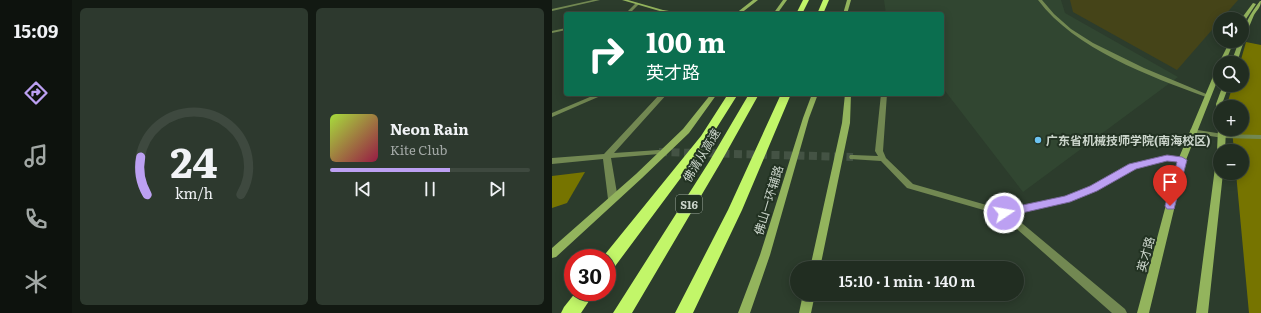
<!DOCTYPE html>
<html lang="en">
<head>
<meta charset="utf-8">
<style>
	:root { --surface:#212d21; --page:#2d392e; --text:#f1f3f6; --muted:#a2a8a5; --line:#3e493f; --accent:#bca0f2 }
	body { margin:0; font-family:Literata,"Noto Sans SC",serif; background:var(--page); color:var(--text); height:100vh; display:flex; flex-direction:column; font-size:15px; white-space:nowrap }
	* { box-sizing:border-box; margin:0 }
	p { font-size:13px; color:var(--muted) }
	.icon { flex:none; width:22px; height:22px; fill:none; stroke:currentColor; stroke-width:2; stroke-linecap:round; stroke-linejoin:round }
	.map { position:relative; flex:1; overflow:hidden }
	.side { display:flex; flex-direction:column; gap:8px; padding:8px; background:#121912; width:480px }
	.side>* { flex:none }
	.top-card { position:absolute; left:12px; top:12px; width:380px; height:84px; border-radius:4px; box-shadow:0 2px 10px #0003,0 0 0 1px var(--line); background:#0b6e4f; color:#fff; overflow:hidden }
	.tools { position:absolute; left:661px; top:12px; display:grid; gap:8px }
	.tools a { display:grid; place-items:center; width:36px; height:36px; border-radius:50%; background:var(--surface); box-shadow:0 2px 10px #0003,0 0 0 1px var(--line); font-size:20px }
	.speed { position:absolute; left:12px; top:249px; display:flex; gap:8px; font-size:20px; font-weight:700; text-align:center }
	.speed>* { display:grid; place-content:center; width:52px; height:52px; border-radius:50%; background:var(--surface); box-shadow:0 2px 10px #0003,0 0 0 1px var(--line); line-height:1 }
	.speed .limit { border:6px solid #d22; background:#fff; color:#111 }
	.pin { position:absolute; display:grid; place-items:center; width:34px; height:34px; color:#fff; margin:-41px -17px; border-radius:50% 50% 50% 0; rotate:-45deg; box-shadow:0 0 4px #0007 }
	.pin .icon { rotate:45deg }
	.me { position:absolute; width:44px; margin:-22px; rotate:78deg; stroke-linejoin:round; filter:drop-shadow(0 0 3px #0008) }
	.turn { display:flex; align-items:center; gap:14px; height:84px; padding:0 16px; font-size:18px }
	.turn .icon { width:52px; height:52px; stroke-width:2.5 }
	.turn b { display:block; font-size:28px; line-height:34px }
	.side .tile { flex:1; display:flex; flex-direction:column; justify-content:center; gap:6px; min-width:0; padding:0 14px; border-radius:6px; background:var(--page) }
	.side .dial { align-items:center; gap:0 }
	.dial svg { height:104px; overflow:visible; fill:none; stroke:var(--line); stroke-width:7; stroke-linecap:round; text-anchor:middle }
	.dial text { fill:var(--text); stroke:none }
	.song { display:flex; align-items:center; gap:12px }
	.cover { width:48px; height:48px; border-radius:6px; background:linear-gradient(135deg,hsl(80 70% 55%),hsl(340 70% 35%)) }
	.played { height:4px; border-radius:2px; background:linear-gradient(90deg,var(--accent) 60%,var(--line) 60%) }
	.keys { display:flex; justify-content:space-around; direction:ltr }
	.side .tiles { flex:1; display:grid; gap:8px; grid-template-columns:repeat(2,1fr) }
	.trip { position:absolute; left:238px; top:261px; width:234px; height:40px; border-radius:20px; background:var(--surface); box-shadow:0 2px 10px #0003,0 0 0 1px var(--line); font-weight:600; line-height:40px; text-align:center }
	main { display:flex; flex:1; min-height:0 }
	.tab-bar { display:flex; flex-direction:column; width:72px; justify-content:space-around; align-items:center; background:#0d120d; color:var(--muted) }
	.tab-bar .icon { width:28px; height:28px }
	.tab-bar .selected { color:var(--accent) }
	.tab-bar b { font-size:18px; color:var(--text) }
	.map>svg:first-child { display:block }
</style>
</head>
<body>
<main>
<nav class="tab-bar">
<b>15:09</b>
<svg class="icon selected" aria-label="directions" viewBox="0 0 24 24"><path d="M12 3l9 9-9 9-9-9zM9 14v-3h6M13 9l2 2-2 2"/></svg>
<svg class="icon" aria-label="music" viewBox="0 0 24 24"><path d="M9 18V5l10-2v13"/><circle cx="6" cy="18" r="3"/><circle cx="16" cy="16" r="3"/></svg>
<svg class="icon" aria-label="phone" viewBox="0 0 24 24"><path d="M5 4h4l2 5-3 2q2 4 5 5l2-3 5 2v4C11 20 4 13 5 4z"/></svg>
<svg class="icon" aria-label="climate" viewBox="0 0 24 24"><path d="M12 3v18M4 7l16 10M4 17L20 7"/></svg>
</nav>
<section class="side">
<div class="tiles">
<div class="tile dial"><svg viewBox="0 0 100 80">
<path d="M14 69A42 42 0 1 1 86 69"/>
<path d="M14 69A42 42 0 0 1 9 40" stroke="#bca0f2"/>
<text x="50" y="56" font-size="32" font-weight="700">24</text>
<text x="50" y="72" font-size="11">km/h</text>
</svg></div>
<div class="tile">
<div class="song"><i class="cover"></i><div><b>Neon Rain</b><p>Kite Club</p></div></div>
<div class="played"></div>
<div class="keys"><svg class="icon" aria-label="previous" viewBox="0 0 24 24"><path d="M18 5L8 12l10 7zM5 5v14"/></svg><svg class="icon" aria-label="pause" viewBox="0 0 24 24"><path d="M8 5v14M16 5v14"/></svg><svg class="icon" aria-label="next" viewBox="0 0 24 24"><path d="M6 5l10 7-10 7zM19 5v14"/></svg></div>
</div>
</div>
</section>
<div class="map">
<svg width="709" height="313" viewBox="0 0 709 313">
	<rect width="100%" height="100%" fill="#2c3c2c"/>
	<polygon fill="#314631" points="332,0 509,0 513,13 626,77 471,192 390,87 390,14 334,14"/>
	<polygon fill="#454418" points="518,0 686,0 625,70 521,12"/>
	<g fill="#767400">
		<polygon points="694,42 709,45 709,313 697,313 684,173 690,173 690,151 682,151 680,129 690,129 690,107 677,107 676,101 681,85 690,85 690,63 688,63"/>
		<polygon points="33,172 15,203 0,208 0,176"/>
	</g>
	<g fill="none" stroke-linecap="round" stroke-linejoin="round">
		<polyline stroke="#445344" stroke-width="8" stroke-dasharray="8 4.5" stroke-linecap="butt" points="107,152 301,157"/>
		<g fill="#728852" fill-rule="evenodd">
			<polygon points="41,0 48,0 0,11 0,9"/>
			<path d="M486,0h4l12,14 17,15 22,14 51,25 67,28 -1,1h-4c-57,-21 -131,-48 -168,-97z"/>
			<polygon points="84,3 87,4 78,13 68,14 76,11"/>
			<polygon points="111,10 113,11 112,12 95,14"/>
			<polygon points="14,28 14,30 0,33 0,31"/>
			<polygon points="45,94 53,94 0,117 0,113"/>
			<polygon points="108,94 115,94 62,153 107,150 111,152 107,154 59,158 66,199 64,201 58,201 56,199 51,159 0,164 0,158 52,154"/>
			<polygon points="329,94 335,94 331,151 334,158 361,184 452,210 513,196 539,186 578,165 615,156 633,158 634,160 630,163 615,160 584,169 545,190 518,201 460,215 573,309 575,313 560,313 449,215 355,188 329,161 298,159 297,157 298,155 301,155 326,156 323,151"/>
			<polygon points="639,129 671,134 709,135 709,139 671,138 639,133 638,131"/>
		</g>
		<g fill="#93b45d" fill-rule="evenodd">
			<polygon points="70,0 76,0 111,10 135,14 111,12"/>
			<polygon points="201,0 206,0 188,14 183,14"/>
			<polygon points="231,0 235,0 225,14 221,14"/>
			<polygon points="295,0 299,0 295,14 291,14"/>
			<path d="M708,1h1c0,6 -4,9 -7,14 -7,16 -12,31 -17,48h-6l8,-22h3c0,-15 9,-28 18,-40z"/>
			<polygon points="701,3 704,4 692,22 690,22 689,19"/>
			<polygon points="678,41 682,41 673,63 668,63 668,64 667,63"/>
			<polygon points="668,65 668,74 634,160 597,313 585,313 626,160 665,67"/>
			<polygon points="671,85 677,85 670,104 671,107 668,107 668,112 665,110 664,104"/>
			<polygon points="159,94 165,94 137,133 90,178 4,257 0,258 0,248 84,174 131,129"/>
			<polygon points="260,94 266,94 257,118 218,255 198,313 186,313 208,255 251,118"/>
			<polygon points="293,94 299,94 298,123 268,268 258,268 290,123"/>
			<polygon points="668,127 668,129 674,129 673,151 668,151 668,153 665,151 666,129"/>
			<polygon points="668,157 668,173 671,173 656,313 644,313 664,160"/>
			<polygon points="251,294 263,294 259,313 247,313"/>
		</g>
		<g fill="#c2f669" fill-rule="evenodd">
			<polygon points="251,0 257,0 250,14 244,14"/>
			<polygon points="271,0 277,0 271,14 265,14"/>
			<polygon points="176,94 186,94 157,140 61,269 55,271 55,258 50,258 149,136"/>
			<polygon points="197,94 207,94 169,162 80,313 61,313 157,162"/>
			<polygon points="229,94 239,94 190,210 141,313 123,313 176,210"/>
			<polygon points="24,292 43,292 29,313 9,313 12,307"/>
		</g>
	</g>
	<polygon fill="#bca0f2" stroke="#7a689d" points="615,155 630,157 635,160 622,209 615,209 613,206 625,162 615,161 584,169 545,191 518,202 452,217 448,216 446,213 448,210 452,209 513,196 538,186 577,164"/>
	<circle fill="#6cc3f2" stroke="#223222" stroke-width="1.5" cx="486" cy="140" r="4"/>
	<g text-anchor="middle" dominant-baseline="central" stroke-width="4" stroke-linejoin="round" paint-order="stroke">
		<rect fill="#223222" stroke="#99a599" stroke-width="1" x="124" y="195" width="26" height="18" rx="3"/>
		<g font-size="11" font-weight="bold" fill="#ccd6cc">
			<text x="137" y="204">S16</text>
		</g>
		<g font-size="12" font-weight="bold" fill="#ccd6cc" stroke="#223222" text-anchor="start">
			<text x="494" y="140">广东省机械技师学院(南海校区)</text>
		</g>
		<g font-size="12" fill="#ccd6cc" stroke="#223222">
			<text transform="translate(149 155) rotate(-59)">佛清从高速</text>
			<text transform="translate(216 200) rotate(-73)">佛山一环辅路</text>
			<text transform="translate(593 254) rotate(-75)">英才路</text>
		</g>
	</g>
</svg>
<div class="tools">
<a><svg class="icon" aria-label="sound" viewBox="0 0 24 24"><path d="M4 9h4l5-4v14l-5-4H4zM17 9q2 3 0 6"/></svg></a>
<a><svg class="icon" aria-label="search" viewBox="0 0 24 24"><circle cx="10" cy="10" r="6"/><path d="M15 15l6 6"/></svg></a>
<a>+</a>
<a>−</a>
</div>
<div class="speed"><div class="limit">30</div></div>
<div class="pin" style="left:618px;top:206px;background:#d93025"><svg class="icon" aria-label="arrive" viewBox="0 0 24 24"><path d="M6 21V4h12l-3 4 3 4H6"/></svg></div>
<svg class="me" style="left:452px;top:213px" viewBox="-20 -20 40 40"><circle r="17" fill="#bca0f2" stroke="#fff" stroke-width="3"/><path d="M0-11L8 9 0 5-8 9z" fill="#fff"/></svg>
<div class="trip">15:10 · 1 min · 140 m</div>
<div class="top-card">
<div class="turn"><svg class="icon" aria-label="right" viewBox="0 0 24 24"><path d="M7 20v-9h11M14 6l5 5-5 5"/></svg><div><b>100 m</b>英才路</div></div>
</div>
</div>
</main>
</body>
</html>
